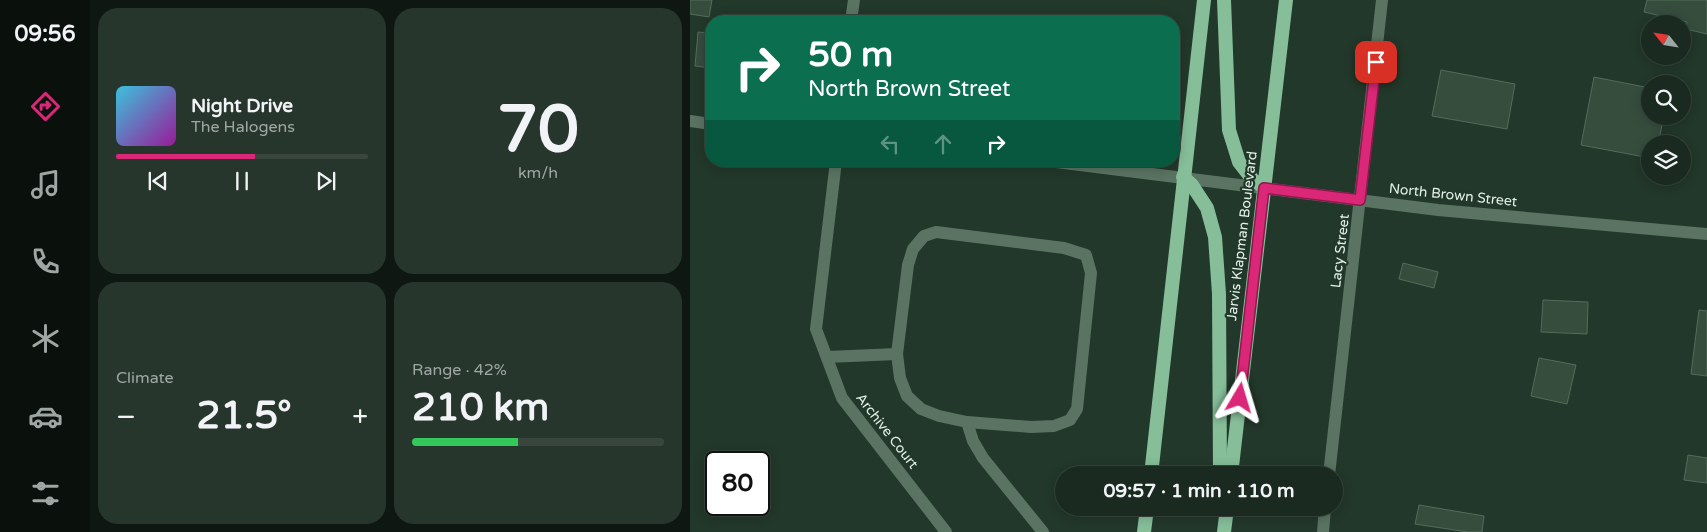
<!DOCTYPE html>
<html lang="en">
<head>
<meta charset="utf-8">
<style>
	:root { --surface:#1a2a20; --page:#27362d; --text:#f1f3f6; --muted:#9fa7a5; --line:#38463e; --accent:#db2777 }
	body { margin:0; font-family:"Varela Round",sans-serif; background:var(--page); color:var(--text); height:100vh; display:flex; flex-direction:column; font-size:19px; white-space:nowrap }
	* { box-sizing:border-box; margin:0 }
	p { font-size:16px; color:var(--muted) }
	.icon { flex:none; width:28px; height:28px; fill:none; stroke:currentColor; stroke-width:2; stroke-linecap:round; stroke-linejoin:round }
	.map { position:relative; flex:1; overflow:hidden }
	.panel { display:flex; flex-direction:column; gap:8px; padding:8px; background:#0e1712; width:600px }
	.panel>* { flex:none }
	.hud { position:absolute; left:15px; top:15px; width:475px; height:152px; border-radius:20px; box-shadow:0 2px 12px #0003,0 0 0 1px var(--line); background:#0b6e4f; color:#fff; overflow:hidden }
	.needle { width:32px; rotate:300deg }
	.controls { position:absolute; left:951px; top:15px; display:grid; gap:10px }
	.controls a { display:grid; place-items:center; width:50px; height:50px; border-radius:50%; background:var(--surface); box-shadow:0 2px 12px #0003,0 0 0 1px var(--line); font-size:25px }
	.speed { position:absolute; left:15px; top:451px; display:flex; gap:10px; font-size:25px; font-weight:700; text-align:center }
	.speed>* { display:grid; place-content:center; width:65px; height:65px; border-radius:50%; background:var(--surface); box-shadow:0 2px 12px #0003,0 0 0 1px var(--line); line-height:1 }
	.speed .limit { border:2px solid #111; border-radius:8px; background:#fff; color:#111 }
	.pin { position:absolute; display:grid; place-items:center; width:42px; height:42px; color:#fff; margin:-21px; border-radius:10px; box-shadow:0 2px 8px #0006 }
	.me { position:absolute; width:55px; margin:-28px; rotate:7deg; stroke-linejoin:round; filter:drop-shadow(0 0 4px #0008) }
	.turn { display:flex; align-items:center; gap:18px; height:105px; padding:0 20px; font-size:22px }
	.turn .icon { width:65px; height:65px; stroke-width:2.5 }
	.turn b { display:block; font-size:35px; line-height:42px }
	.lanes { display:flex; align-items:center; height:48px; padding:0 20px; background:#0003; justify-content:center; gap:25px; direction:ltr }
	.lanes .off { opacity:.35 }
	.big { font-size:38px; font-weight:700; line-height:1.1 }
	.panel .widget { flex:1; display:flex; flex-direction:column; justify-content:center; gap:8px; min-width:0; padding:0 18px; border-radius:20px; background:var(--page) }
	.panel .dial { align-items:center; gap:0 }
	.dial b { font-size:65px; line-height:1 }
	.song { display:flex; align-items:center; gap:15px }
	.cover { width:60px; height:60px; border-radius:8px; background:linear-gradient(135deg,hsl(190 70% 55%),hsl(300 70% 35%)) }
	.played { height:5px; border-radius:2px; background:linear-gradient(90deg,var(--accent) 55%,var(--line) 55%) }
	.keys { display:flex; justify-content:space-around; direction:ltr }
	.heat { display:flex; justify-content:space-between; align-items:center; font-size:28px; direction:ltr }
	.charge { height:8px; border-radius:4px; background:linear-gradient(90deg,#34c759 42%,var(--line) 0) }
	.panel .tiles { flex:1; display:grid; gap:8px; grid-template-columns:repeat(2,1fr) }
	.trip { position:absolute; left:365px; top:466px; width:288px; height:50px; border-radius:25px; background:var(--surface); box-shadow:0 2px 12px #0003,0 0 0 1px var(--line); font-weight:700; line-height:50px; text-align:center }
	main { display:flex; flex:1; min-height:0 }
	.menu { display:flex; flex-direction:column; width:90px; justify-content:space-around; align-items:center; background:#0a110d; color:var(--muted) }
	.menu .icon { width:35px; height:35px }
	.menu .active { color:var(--accent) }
	.menu b { font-size:22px; color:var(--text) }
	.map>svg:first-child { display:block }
</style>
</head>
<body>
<main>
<nav class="menu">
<b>09:56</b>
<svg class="icon active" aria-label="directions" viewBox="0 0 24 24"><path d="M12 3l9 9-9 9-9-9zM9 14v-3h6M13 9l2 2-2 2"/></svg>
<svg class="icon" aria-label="music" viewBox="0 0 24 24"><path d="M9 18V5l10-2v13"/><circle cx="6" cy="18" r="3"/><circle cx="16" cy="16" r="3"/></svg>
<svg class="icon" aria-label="phone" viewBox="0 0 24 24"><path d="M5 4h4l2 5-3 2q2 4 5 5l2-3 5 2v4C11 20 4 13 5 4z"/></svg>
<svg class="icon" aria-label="climate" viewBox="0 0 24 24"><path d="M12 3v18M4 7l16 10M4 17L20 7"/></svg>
<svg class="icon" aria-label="car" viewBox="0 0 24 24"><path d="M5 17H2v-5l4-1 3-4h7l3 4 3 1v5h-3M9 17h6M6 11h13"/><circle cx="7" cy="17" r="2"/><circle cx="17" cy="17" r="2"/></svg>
<svg class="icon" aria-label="filters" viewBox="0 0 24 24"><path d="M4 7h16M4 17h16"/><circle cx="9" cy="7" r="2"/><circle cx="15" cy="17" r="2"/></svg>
</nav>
<section class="panel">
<div class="tiles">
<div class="widget">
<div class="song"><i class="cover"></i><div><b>Night Drive</b><p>The Halogens</p></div></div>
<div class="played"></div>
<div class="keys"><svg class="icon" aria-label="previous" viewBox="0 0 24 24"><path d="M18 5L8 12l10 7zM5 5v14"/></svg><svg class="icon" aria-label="pause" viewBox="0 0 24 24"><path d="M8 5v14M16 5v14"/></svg><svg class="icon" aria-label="next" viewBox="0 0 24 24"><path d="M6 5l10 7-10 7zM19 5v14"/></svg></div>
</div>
<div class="widget dial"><b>70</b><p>km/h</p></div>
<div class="widget"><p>Climate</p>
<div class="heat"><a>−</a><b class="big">21.5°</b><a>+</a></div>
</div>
<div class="widget"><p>Range · 42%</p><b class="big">210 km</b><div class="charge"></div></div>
</div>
</section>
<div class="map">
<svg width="1017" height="532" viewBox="0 0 1017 532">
	<rect width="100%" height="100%" fill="#22382a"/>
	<g fill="#364d3e" stroke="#546c5c">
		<polygon points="0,0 22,0 19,17 0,14"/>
		<polygon points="957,0 1017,0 1017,34 996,29 997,22 954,12"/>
		<polygon points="8,32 21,33 21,68 5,66"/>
		<polygon points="751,70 825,84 817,129 742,116"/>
		<polygon points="904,77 960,88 960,116 974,116 968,144 960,144 960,158 891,145"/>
		<polygon points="713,263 748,272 744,288 709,279"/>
		<polygon points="853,300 898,302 897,334 851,332"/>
		<polygon points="1009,310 1017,311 1017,376 1001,374"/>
		<polygon points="849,358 886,365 877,404 841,396"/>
		<polygon points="998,455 1017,458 1017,483 994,480"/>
		<polygon points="729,505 794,516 792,532 778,532 725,524"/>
	</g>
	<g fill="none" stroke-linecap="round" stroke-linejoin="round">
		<g stroke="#5a7362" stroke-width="12">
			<polygon points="246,232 374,248 396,255 401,273 387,409 380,420 364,426 341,427 277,422 249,416 231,409 217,396 210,378 207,354 218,265 223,249 234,236"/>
			<polyline points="137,357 207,354"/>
			<polyline points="277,422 283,441 293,458 353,532"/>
		</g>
		<g stroke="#5a7362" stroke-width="12">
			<polyline points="161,21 164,0"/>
			<polyline points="0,121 21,124"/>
			<polyline points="146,161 126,329 152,398 256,532"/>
			<polyline points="358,161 748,210 1017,234"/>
			<polyline points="639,475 692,0"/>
			<polyline points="633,532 635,508"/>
		</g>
		<g stroke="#86be99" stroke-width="14">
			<polyline points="534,0 539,130 549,162 563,180 574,187"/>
			<polyline points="493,177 502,185 517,208 525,237 529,294 530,475"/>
			<polyline points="461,475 514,0"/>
			<polyline points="541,475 596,0"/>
			<polyline points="454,532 457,508"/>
			<polyline points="534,532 537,508"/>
		</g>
	</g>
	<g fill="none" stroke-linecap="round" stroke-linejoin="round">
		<g stroke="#8e194d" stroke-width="12">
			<polyline id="route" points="550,398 574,188 670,200 686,62"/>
		</g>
		<use href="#route" stroke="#db2777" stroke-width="9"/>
	</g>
	<g text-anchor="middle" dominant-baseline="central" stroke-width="4.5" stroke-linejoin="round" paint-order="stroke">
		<g font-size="14" fill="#e3f1e7" stroke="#22382a">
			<text transform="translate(763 195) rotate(6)">North Brown Street</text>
			<text transform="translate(552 236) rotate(-83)">Jarvis Klapman Boulevard</text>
			<text transform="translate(650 251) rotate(-83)">Lacy Street</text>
			<text transform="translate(197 431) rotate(52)">Archive Court</text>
		</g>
	</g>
</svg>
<div class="controls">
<a><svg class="needle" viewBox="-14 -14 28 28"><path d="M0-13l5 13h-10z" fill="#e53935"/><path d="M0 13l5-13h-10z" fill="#9fa7a5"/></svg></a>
<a><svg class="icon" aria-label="search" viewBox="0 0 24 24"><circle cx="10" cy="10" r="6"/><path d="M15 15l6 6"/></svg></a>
<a><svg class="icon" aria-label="layers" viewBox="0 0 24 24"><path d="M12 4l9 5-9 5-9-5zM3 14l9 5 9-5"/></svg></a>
</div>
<div class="speed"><div class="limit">80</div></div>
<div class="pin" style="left:686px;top:62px;background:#d93025"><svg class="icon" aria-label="arrive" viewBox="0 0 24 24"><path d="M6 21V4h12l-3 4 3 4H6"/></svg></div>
<svg class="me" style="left:550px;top:398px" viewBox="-20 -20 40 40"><path d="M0-17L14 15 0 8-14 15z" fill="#db2777" stroke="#fff" stroke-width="4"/></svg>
<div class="trip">09:57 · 1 min · 110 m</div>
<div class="hud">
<div class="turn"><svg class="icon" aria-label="right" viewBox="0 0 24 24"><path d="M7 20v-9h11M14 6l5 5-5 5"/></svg><div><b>50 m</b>North Brown Street</div></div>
<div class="lanes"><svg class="icon off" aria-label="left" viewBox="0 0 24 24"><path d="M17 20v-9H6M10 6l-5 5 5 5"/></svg><svg class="icon off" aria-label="ahead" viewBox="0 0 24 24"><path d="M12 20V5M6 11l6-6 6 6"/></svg><svg class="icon" aria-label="right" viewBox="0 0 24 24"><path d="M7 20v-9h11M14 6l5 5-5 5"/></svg></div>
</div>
</div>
</main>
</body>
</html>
